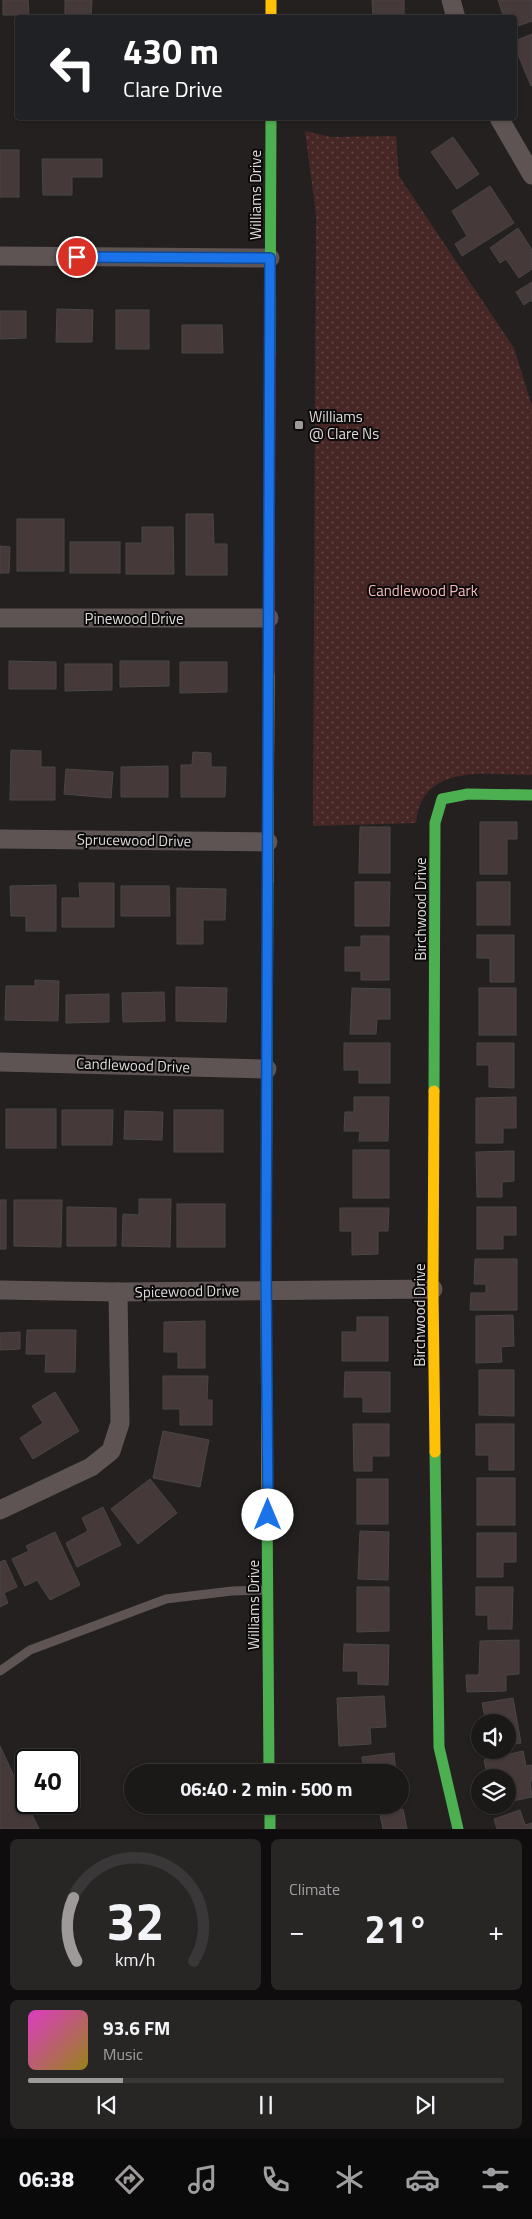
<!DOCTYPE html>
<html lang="en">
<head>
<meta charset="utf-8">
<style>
	:root { --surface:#1b1818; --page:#282525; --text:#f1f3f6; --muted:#a0a0a2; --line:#393737; --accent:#9d9a99 }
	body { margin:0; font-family:"Titillium Web",sans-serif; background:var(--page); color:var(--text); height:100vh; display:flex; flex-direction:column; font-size:19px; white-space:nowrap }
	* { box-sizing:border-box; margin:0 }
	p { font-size:16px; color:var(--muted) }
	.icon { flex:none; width:28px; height:28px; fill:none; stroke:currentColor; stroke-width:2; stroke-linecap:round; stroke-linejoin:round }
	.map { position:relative; height:1829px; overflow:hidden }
	.sheet { display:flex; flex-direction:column; gap:10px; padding:10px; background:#0f0d0d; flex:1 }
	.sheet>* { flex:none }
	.top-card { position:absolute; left:15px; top:15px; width:502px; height:105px; border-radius:5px; box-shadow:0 1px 4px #0004,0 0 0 1px var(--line); background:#202124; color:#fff; overflow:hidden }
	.buttons { position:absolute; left:471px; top:1714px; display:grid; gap:10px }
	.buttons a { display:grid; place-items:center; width:45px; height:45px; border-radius:50%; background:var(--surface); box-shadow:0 1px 4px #0004,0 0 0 1px var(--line); font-size:25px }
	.speed { position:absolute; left:15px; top:1749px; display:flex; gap:10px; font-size:25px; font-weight:700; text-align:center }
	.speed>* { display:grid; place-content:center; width:65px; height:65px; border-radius:50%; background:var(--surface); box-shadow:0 1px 4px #0004,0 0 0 1px var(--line); line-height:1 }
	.speed .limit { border:2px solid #111; border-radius:8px; background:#fff; color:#111 }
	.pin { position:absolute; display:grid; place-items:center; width:42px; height:42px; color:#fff; margin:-21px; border:2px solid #fff; border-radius:50%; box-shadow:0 1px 5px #0007 }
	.me { position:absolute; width:55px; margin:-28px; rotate:0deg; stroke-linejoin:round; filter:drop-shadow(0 0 4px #0008) }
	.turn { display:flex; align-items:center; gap:18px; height:105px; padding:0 25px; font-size:22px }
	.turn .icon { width:65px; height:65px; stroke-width:2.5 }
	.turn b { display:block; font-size:35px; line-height:42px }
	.big { font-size:38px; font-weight:700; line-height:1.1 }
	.sheet .widget { flex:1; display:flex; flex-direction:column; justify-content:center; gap:8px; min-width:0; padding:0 18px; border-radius:8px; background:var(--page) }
	.sheet .dial { align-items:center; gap:0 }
	.dial svg { height:130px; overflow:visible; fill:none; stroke:var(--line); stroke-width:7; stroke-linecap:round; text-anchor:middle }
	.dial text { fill:var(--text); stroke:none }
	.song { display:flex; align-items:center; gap:15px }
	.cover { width:60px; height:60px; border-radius:8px; background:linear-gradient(135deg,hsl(310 70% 55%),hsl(50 70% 35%)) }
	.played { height:5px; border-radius:2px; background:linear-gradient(90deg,var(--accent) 20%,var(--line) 20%) }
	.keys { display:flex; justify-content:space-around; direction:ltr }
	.heat { display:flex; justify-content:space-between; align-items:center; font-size:28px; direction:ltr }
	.sheet .tiles { flex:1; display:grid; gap:10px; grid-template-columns:1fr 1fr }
	.widget:last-child { grid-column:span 2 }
	.trip { position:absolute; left:124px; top:1764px; width:285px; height:50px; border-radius:25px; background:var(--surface); box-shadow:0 1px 4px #0004,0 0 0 1px var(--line); font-weight:700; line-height:50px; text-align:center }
	.tab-bar { display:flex; height:80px; justify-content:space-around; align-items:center; background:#0b0a0a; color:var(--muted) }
	.tab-bar .icon { width:35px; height:35px }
	.tab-bar .active { color:var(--accent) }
	.tab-bar b { font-size:22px; color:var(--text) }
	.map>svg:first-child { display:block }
</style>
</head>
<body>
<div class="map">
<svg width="532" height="1829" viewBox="0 0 532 1829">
	<defs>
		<pattern id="green-dots" width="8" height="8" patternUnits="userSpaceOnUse" patternTransform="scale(1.25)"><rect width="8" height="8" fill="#462726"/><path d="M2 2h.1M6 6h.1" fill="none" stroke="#604645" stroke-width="1.8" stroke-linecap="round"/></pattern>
	</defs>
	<rect width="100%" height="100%" fill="#242020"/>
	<path fill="url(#green-dots)" d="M305,131l26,6 65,-1 3,40 115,172 18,58v369c-44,0 -111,-13 -116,48l-103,3 3,-612z"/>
	<g fill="#45393a" stroke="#494646">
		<polygon points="3,0 28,0 29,15 3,15"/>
		<polygon points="65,0 92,0 91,18 65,18"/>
		<polygon points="372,0 404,0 404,18 373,18"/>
		<polygon points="498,0 532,0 532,21 515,27 515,18 504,18"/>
		<polygon points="532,34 532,85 531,86 515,47 515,41"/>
		<polygon points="453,137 479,174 457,189 431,152"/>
		<rect x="0" y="150" width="19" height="47"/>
		<polygon points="42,159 102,159 102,177 72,177 72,195 43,195"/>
		<polygon points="490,186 514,223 462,256 455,244 467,236 452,211"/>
		<polygon points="518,228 532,250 532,269 519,278 506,259 500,263 490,248"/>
		<polygon points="532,282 532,302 531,300 524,305 516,292"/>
		<polygon points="57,309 93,310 92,342 56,342"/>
		<rect x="116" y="310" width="33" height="39"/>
		<polygon points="0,311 26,311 26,338 0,339"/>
		<polygon points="182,325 222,325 223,353 182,353"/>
		<polygon points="186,514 213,514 214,544 227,544 227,575 186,575"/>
		<rect x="17" y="519" width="47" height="52"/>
		<polygon points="142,527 173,527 174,574 126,574 126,543 142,543"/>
		<rect x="70" y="542" width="50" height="31"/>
		<polygon points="0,546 10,547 9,573 0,573"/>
		<polygon points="9,661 56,662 56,689 9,689"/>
		<polygon points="120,661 169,661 169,686 120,687"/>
		<polygon points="180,662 227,662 227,692 180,693"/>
		<polygon points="65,664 112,664 112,690 65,691"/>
		<polygon points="11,750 41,751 41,767 55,767 55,800 10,800"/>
		<polygon points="193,752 211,753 211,767 226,767 225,797 181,797 181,765 192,765"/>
		<polygon points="168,766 168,797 121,797 121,767"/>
		<polygon points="66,769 113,772 111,798 64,794"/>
		<polygon points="480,822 517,822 517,839 507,839 507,874 480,874"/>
		<polygon points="360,827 390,827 390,873 359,873"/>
		<polygon points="355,882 390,882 389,926 355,926"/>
		<rect x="477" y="882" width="33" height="43"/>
		<polygon points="79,883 114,883 114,927 62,927 62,898 80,898"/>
		<polygon points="56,885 56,931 26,931 26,916 11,916 10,886"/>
		<polygon points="121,886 169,886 170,916 121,916"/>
		<polygon points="177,888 226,889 225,920 203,920 203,944 177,944"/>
		<polygon points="477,935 514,935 514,982 490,982 490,958 477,958"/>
		<polygon points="361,936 389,936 389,980 361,980 361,971 345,971 345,947 361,947"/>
		<polygon points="35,980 59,981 58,1021 5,1020 6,986 35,986"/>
		<polygon points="176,987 227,988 226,1022 176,1021"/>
		<polygon points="352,988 390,989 390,1019 377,1019 376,1034 350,1034"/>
		<rect x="479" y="988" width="37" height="47"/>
		<polygon points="164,992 165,1021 123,1022 122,993"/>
		<polygon points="109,994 109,1022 66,1023 66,995"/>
		<polygon points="344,1043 390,1043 390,1083 359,1083 359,1070 344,1070"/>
		<polygon points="477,1043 514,1043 514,1088 489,1087 489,1065 477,1065"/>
		<polygon points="354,1097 389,1097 388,1141 359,1141 360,1131 344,1131 345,1112 354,1112"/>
		<polygon points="516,1097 516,1128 503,1128 503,1143 476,1143 476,1098"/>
		<rect x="6" y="1109" width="50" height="39"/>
		<polygon points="62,1110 113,1110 112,1145 62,1145"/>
		<rect x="174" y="1110" width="49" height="42"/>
		<polygon points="125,1111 163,1112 162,1140 124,1139"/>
		<rect x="353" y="1150" width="36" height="48"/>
		<polygon points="514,1151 514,1181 502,1182 502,1197 477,1197 476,1152"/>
		<polygon points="139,1199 171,1199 170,1247 122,1246 123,1214 139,1215"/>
		<rect x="0" y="1200" width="6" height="49"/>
		<polygon points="14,1200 62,1200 61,1247 14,1246"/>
		<rect x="177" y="1204" width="48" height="43"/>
		<polygon points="67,1207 116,1208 116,1246 67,1246"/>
		<polygon points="477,1207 516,1207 516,1235 503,1235 503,1249 477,1249"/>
		<polygon points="340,1208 389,1208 388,1231 378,1231 378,1254 352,1255 352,1231 340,1231"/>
		<polygon points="475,1259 517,1259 517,1310 470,1310 471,1293 486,1293 486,1284 474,1284"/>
		<polygon points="513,1315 514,1346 501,1347 502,1362 476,1363 476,1316"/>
		<polygon points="357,1317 388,1317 388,1361 342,1361 342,1332 357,1332"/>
		<polygon points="205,1321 205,1368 178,1368 178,1352 164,1352 164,1322"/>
		<polygon points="27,1330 76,1330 75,1372 45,1372 46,1354 26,1354"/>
		<polygon points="20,1332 20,1349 0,1350 0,1333"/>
		<polygon points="479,1370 514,1370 514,1416 479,1415"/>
		<polygon points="345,1372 390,1372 390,1412 363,1412 363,1397 344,1397"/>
		<polygon points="163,1376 208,1376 207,1400 212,1400 212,1425 180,1425 180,1409 163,1409"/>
		<polygon points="55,1392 79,1431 33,1459 20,1438 43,1423 32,1406"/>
		<polygon points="353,1424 389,1424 389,1456 372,1456 372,1471 354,1471"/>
		<polygon points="476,1424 514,1424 514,1470 489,1470 489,1455 476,1455"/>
		<polygon points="163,1431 209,1440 200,1487 153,1478"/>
		<rect x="477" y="1478" width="38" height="47"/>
		<polygon points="150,1479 177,1513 138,1544 111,1509"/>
		<rect x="357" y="1479" width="31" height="45"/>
		<polygon points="103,1507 121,1545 77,1567 66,1543 88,1531 82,1518"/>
		<polygon points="360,1531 389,1532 388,1580 358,1579"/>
		<polygon points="55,1532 80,1585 50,1600 37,1580 25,1586 12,1559 29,1551 26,1546"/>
		<polygon points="477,1533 516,1533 516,1562 503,1562 503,1577 477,1577"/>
		<polygon points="5,1560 17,1587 4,1593 8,1603 0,1607 0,1562"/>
		<polygon points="357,1587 389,1587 389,1631 357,1632"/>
		<polygon points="476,1587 513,1587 512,1629 488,1629 488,1615 476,1615"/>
		<polygon points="519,1640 519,1674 506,1675 506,1691 467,1692 466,1675 479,1675 480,1641"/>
		<polygon points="344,1644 389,1645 388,1685 358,1684 358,1671 343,1671"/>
		<polygon points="384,1696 386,1727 370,1728 371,1744 339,1746 337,1698"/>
		<polygon points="513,1698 521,1743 508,1745 508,1722 486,1722 482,1703"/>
		<polygon points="0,1746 26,1802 39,1829 0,1829"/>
		<polygon points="523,1751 526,1766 532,1765 532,1781 530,1781 532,1797 508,1802 508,1778 488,1778 484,1760"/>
		<polygon points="394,1753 396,1772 364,1772 362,1757"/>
		<polygon points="403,1809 407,1829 383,1829 380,1814"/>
		<polygon points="520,1810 525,1825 532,1823 532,1829 497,1829 494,1819"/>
	</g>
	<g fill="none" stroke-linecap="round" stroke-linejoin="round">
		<polyline stroke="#5d5453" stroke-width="9" points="0,1671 30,1650 166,1599 232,1591 266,1590"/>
		<g stroke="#5d5453" stroke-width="19">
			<polyline points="451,0 456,18"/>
			<polyline points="499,118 532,175"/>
			<polyline points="0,256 270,258"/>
			<polyline points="0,618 269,618"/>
			<polyline points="0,839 268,842"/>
			<polyline points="0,1062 267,1069"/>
			<polyline points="0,1290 118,1292 433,1289"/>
			<polyline points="0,1510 91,1467 111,1451 120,1423 118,1292"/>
		</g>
		<g stroke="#4caf50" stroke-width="11">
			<polyline points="270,355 271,118"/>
			<polyline points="434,1091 435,823 442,799 468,794 532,795"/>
			<polyline points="266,1277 268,881"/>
			<polyline points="435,1452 439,1747 458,1829"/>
			<polyline points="267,1500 269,1772"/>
			<polyline points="270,1805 270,1829"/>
		</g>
		<g stroke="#ffc107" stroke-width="11">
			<polyline points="271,0 271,18"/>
			<polyline points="268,881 269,674"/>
			<polyline points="434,1091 433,1289 435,1452"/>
			<polyline points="266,1277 267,1500"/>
		</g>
		<polyline stroke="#c62828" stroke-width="11" points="269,674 270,355"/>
	</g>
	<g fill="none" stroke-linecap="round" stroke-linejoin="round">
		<g stroke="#114b97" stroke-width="12">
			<polyline id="route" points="77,257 270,258 266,1271 268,1515"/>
		</g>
		<use href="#route" stroke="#1a73e8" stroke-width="9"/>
	</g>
	<rect fill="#9d9a99" stroke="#0c0a0a" stroke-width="2" x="294" y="420" width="10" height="10" rx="2.5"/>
	<g text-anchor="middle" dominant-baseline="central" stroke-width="4" stroke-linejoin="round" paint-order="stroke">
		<g font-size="15" fill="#dedbda" stroke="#0c0a0a">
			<text transform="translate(255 195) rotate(-90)">Williams Drive</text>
			<text x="134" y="618">Pinewood Drive</text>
			<text transform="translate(134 840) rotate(1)">Sprucewood Drive</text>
			<text transform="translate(420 909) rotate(-90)">Birchwood Drive</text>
			<text transform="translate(133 1065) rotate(2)">Candlewood Drive</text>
			<text transform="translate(187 1291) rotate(-1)">Spicewood Drive</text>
			<text transform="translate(419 1315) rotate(-90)">Birchwood Drive</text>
			<text transform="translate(253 1605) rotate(-90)">Williams Drive</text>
		</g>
		<g font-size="15" fill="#dedbda" stroke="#0c0a0a" text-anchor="start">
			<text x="309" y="416">Williams<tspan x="309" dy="17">@ Clare Ns</tspan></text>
		</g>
		<g font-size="15" fill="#f4bab6" stroke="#0c0a0a">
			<text x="423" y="590">Candlewood Park</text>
		</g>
	</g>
</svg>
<div class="buttons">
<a><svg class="icon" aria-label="sound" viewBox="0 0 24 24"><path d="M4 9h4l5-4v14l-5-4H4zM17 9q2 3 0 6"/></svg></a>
<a><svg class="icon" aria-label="layers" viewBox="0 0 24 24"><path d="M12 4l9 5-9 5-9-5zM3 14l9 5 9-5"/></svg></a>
</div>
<div class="speed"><div class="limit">40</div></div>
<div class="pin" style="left:77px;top:257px;background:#d93025"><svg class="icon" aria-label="arrive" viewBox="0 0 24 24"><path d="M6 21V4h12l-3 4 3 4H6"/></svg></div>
<svg class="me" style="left:268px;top:1515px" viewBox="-20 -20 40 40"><circle r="19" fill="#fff"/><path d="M0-13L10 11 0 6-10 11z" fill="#1a73e8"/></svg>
<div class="trip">06:40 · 2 min · 500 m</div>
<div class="top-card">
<div class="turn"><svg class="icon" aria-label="left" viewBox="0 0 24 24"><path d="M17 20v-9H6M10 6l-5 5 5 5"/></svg><div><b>430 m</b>Clare Drive</div></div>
</div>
</div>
<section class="sheet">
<div class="tiles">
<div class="widget dial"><svg viewBox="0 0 100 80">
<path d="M14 69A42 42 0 1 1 86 69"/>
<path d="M14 69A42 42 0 0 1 12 30" stroke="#9d9a99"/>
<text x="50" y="56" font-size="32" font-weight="700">32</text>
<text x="50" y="72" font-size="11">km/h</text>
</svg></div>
<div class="widget"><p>Climate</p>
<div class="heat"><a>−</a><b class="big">21°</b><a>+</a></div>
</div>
<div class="widget">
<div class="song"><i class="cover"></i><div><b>93.6 FM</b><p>Music</p></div></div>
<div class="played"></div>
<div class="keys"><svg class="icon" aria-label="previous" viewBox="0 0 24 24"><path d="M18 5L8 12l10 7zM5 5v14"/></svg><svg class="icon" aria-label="pause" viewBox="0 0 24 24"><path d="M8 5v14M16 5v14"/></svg><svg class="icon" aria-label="next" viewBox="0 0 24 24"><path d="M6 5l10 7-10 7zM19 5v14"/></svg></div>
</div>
</div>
</section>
<nav class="tab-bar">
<b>06:38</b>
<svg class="icon active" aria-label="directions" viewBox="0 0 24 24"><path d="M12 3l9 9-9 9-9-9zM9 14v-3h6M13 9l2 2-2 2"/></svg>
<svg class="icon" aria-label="music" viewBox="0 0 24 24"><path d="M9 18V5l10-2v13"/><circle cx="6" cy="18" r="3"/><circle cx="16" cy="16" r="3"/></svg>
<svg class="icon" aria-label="phone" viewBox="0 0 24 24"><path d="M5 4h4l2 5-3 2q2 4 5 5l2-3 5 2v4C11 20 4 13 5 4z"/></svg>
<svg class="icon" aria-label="climate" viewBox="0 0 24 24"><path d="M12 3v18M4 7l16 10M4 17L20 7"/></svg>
<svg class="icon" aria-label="car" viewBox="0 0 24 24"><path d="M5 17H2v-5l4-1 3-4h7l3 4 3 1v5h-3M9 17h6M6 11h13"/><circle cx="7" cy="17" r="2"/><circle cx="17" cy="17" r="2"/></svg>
<svg class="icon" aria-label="filters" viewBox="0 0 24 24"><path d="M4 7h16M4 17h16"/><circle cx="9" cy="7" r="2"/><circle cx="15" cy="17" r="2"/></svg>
</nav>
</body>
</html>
